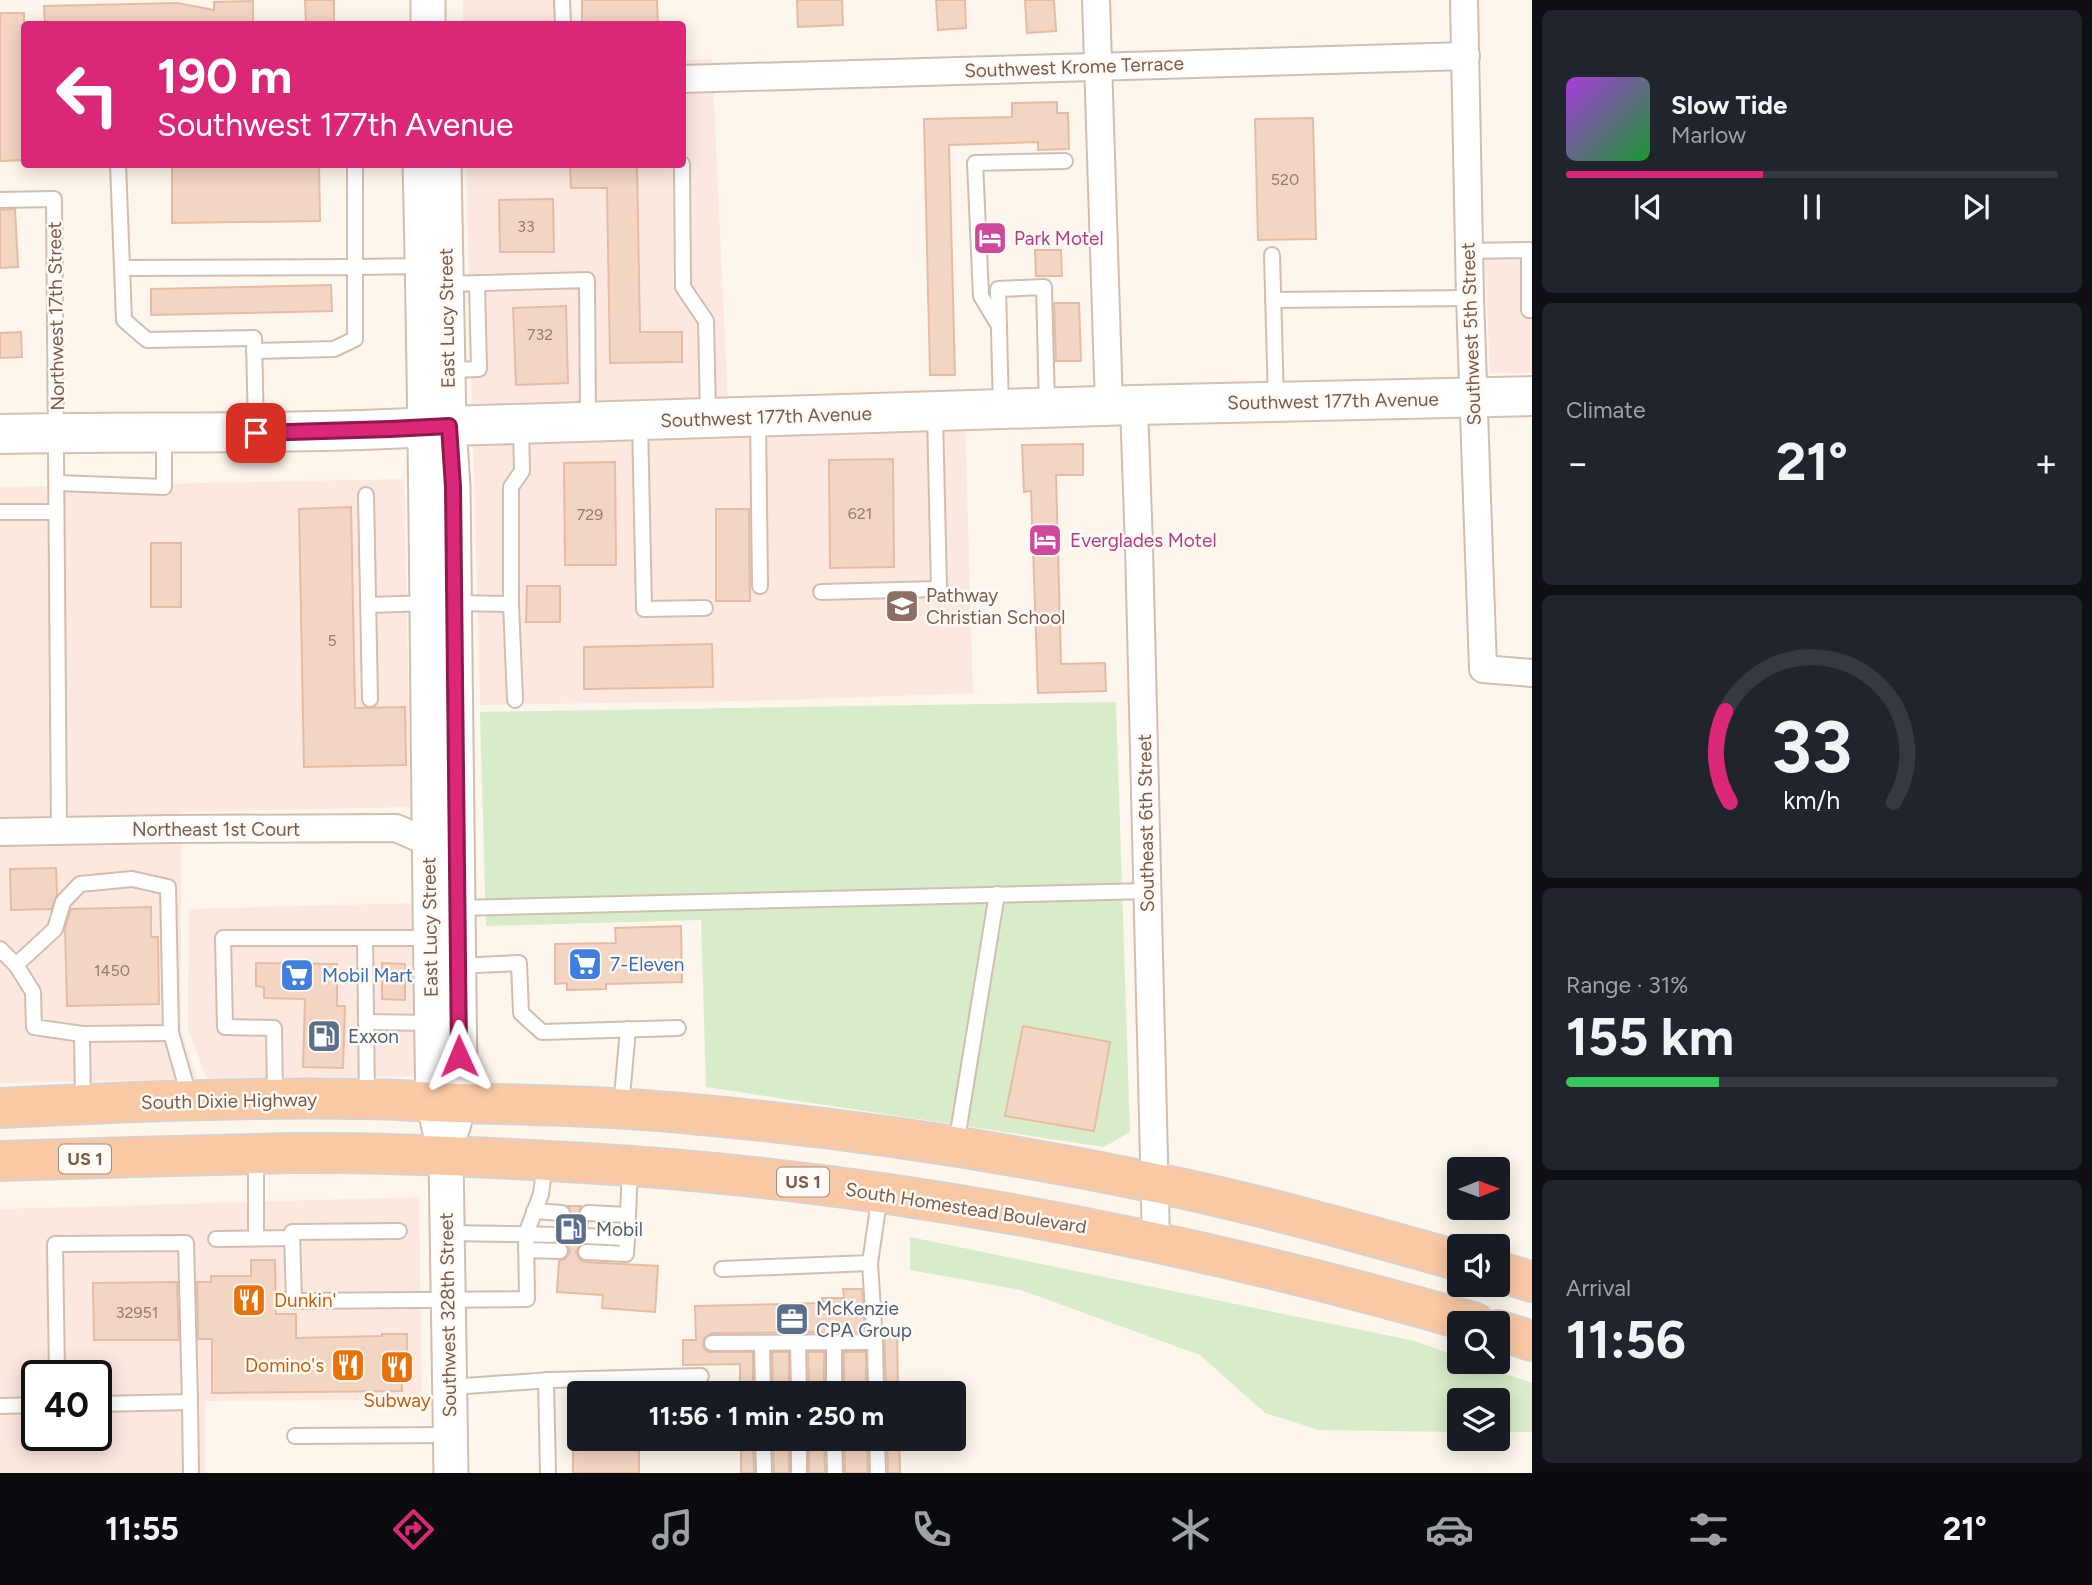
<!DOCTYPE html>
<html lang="en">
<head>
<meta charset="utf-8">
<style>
	:root { --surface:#171b24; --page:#20242c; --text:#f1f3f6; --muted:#9ea1a6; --line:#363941; --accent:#db2777 }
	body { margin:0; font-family:Figtree,sans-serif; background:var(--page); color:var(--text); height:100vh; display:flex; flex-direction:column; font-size:26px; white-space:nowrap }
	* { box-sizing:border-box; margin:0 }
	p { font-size:23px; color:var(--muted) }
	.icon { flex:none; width:38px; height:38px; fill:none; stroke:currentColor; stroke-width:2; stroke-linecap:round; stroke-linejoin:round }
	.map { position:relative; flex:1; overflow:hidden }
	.side { display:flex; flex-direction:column; gap:10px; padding:10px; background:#0d0f14; width:560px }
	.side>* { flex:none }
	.hud { position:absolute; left:21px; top:21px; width:665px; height:147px; border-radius:7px; box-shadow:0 4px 18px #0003; background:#db2777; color:#fff; overflow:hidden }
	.needle { width:46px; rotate:89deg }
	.tools { position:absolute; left:1447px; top:1157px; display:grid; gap:14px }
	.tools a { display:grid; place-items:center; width:63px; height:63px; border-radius:7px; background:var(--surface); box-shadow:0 4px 18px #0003; font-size:35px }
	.speed { position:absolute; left:21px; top:1360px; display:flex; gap:14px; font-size:35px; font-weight:700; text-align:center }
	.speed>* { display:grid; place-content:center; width:91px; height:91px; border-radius:50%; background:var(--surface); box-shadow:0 4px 18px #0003; line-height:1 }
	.speed .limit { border:4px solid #111; border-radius:10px; background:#fff; color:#111 }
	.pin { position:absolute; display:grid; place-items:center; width:60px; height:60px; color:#fff; margin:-30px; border-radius:14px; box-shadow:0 4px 10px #0006 }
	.me { position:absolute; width:77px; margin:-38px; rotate:359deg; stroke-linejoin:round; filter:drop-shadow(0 0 5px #0008) }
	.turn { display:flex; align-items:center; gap:24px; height:147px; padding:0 21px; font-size:32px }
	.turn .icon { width:91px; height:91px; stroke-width:2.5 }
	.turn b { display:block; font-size:49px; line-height:60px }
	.big { font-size:52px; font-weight:700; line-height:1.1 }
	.side .tile { flex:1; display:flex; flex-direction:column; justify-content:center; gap:10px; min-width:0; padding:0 24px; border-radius:10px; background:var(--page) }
	.side .dial { align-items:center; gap:0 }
	.dial svg { height:182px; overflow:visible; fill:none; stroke:var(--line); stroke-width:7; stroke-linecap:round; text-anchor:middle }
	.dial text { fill:var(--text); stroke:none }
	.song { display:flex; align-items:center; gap:21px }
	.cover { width:84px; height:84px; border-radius:10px; background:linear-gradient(135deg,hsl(280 70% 55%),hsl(130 70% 35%)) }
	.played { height:7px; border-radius:4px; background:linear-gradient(90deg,var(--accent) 40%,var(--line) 40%) }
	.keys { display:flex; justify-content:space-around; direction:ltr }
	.heat { display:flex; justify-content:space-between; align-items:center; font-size:38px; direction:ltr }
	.charge { height:10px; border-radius:5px; background:linear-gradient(90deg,#34c759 31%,var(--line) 0) }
	.trip { position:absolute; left:567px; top:1381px; width:399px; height:70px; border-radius:7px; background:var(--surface); box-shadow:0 4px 18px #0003; font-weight:700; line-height:70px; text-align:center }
	.tab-bar { display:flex; height:112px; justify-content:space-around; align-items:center; background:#090b0e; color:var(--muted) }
	.tab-bar .icon { width:49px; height:49px }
	.tab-bar .current { color:var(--accent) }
	.tab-bar b { font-size:32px; color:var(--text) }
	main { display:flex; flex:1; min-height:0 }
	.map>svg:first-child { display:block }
</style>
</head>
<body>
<main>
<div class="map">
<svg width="1532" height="1473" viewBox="0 0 1532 1473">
	<rect width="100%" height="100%" fill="#fdf6ec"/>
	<g fill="#fde8e0" fill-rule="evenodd">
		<polygon points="463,0 557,0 558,24 463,24"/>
		<polygon points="712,59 729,427 965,420 973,693 788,700 480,705 466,165 682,164 683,60"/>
		<polygon points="1532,241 1532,373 1490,373 1484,242"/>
		<polygon points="404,479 411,807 181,812 181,1029 197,1079 0,1083 0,487"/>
		<polygon points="417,903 421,1076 207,1080 188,1029 189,909"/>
		<path d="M419,1197l3,203 -217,1v72h-205v-264zM37,1376h59v59h-59z"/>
	</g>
	<g fill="#d8ecc9">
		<polygon points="1116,702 1130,1132 1104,1147 706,1087 701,920 486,926 480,712"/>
		<polygon points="910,1237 1415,1341 1459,1357 1460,1362 1472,1362 1532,1383 1532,1432 1498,1432 1498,1400 1460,1400 1459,1432 1319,1430 1265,1413 1200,1355 1021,1290 910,1270"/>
	</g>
	<g fill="#f3d5c3" stroke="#e6bba3" stroke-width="2">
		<polygon points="305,0 334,0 334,24 306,24"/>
		<polygon points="582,0 657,0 658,24 582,24"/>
		<polygon points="797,0 842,0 843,25 798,27"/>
		<polygon points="936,0 965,0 966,28 938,30"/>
		<polygon points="1025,0 1054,0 1056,31 1027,33"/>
		<polygon points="253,1 253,24 45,24 44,6 177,3 214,10 214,2"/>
		<polygon points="0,13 24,13 24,160 0,161"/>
		<polygon points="1057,102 1057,113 1068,113 1069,149 1038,150 1038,142 949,145 955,375 930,375 924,119 1012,117 1012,103"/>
		<polygon points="1313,118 1316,239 1258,240 1255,119"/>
		<polygon points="172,164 319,164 320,221 172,223"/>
		<polygon points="570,164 637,164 640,332 682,332 682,362 610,363 607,188 571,188"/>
		<polygon points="553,199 554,252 500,252 499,200"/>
		<polygon points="15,209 18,267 0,268 0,210"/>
		<polygon points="1035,250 1061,250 1062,276 1036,276"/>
		<polygon points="331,285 332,311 151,315 151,289"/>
		<polygon points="1054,303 1079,303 1081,361 1056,361"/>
		<polygon points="566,306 568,383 516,385 513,308"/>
		<polygon points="21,332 22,357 0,358 0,333"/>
		<polygon points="1083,444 1083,475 1056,475 1061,664 1105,663 1106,691 1038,693 1031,491 1024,492 1022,445"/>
		<polygon points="893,459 894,567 830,568 829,460"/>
		<polygon points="615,462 616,565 565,565 564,463"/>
		<polygon points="351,507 355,708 405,707 406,765 304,767 299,509"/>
		<polygon points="716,509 749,509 750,601 716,601"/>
		<rect x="151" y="543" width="30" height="64"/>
		<polygon points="527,586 560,586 560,622 526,622"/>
		<polygon points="712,644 713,687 584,689 584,647"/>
		<polygon points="56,868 57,895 51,909 11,910 10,869"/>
		<polygon points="151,907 151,937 158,937 159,1004 67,1006 65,928 71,909"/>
		<polygon points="681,926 682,982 606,984 606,989 567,990 567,983 555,984 555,944 616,943 615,928"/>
		<polygon points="256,963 337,964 337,1006 345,1006 343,1068 303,1067 305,999 264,998 264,987 256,986"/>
		<polygon points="382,963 405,964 405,1000 382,999"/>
		<polygon points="1023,1026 1110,1042 1094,1131 1005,1116"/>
		<polygon points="568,1206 581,1206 579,1212 579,1217 588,1223 587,1226 581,1228 577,1235 581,1244 576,1252 580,1260 585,1262 658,1266 655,1312 602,1308 603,1295 557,1292 559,1261 565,1259 570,1252 566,1243 570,1239 570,1231 561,1225 562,1223 567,1221 571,1214"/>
		<polygon points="251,1260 275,1260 276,1314 296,1314 296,1338 382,1336 382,1334 407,1334 407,1359 401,1359 402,1391 212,1393 212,1339 198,1339 197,1282 211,1282 211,1276 251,1276"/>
		<polygon points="177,1282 179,1340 94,1340 93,1283"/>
		<polygon points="843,1289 862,1289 865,1332 712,1333 704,1338 703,1347 708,1352 753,1352 753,1393 740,1393 740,1364 683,1365 683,1340 696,1340 695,1306 823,1303 822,1298 844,1298"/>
		<polygon points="884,1329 897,1329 898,1393 886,1393"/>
		<polygon points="772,1352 789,1352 789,1393 773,1393"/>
		<polygon points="808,1352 824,1352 824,1393 809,1393"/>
		<rect x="844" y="1352" width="22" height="41"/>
		<rect x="573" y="1438" width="66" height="35"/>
		<polygon points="741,1438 753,1438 754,1473 741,1473"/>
		<polygon points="773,1438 789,1438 789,1473 774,1473"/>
		<polygon points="809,1438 824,1438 825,1473 809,1473"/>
		<polygon points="844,1438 867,1438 868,1473 845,1473"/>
		<polygon points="887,1438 899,1438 900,1473 888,1473"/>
	</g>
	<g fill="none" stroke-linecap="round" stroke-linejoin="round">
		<g stroke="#d1beb0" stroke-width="18">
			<g id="service">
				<polyline points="562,0 563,24"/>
				<polyline points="118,164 124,320 147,340 254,338 256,432"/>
				<polyline points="355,164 355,267 422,266"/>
				<polyline points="682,164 683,287 706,321 708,415"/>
				<polyline points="0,200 54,199 59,831"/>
				<polyline points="1468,251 1529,250 1529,310 1532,310"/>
				<polyline points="1272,255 1276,401"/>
				<polyline points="122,268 355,267 355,339 334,349 254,351"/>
				<polyline points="447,284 587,280 588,421"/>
				<polyline points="1273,300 1470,298"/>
				<polyline points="999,326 981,296 975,163 1065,161"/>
				<polyline points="449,370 479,369 477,283"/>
				<polyline points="1001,409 998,289 1044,287 1047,406"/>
				<polyline points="758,418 760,586"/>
				<polyline points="640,422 644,609 705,608"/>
				<polyline points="57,483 164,487 164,435"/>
				<polyline points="366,495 370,699"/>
				<polyline points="0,512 56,512"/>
				<polyline points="821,592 939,589 935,414"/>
				<polyline points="453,603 511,604"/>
				<polyline points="369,605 430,603"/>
				<polyline points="515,700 511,604 511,487 522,471 521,426"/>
				<polygon points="132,879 168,887 171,1033 82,1034 34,1027 33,992 16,965 55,929 63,902 80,884"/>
				<polyline points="457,908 1148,891"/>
				<polyline points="365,938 367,1097"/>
				<polyline points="0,949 16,965"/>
				<polyline points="456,966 519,963 521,1013 542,1032 678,1028"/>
				<polyline points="366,1022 432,1023"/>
				<polyline points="171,1033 190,1099"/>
				<polyline points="82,1034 83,1102"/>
				<polyline points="275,1098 274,1028 225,1027 223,938 430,938"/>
				<polyline points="621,1108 628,1029"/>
				<polyline points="956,1145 997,894"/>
				<polyline points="256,1155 256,1238"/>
				<polyline points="534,1211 562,1213"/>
				<polyline points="588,1213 628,1215"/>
				<polyline points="399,1231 292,1232 294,1301 527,1299 526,1234 541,1194 545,1163"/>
				<polyline points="447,1233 561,1235"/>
				<polyline points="586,1236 627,1238 630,1168"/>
				<polyline points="216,1239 292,1238"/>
				<polyline points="526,1250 560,1251"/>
				<polyline points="586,1252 626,1254 627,1238"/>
				<polyline points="722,1269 870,1263 880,1194"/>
				<polyline points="834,1342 834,1393"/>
				<polyline points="875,1342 876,1393"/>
				<polyline points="712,1343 875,1342 870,1263"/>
				<polyline points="762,1343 763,1393"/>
				<polyline points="798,1343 799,1393"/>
				<polyline points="57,1376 55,1244 186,1243 190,1402 96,1404"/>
				<polyline points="546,1380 548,1473"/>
				<polyline points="450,1387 552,1380 701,1376"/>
				<polyline points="190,1402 191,1473"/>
				<polyline points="0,1406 37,1405"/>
				<polyline points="295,1436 450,1435"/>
				<polyline points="763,1438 764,1473"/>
				<polyline points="799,1438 799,1473"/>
				<polyline points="834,1438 835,1473"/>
				<polyline points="877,1438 878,1473"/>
			</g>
		</g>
		<g stroke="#d1beb0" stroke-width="30">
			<g id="minor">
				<polyline points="1096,0 1109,406"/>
				<polyline points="1464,0 1470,298 1483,669 1532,673"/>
				<polyline points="682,79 1466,56"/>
				<polyline points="1134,405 1139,546 1156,1241"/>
				<polyline points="0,832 170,829 396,828 428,842"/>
			</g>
		</g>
		<g stroke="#d1beb0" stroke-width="37">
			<g id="tertiary">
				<polyline points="428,0 428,24"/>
				<path d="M420,164c8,313 7,625 13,938l13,55 5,316"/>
				<polyline points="444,164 449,426 453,487 460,1078 459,1103 453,1127"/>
			</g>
		</g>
		<g stroke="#d6c0b0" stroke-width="42">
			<path id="secondary" d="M0,434c150,-3 300,1 449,-8l685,-21 398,-9"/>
		</g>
		<g stroke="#dad1cd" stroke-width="42">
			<g id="trunk">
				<path d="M0,1108c121,-6 242,-11 363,-9 32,0 64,3 96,4 75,2 148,3 222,10 158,14 315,37 470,69 104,21 206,50 309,79"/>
				<path d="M0,1161c97,-3 195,-6 292,-8 97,-1 195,4 292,10 303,17 600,76 891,160"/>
				<polyline points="1498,1271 1532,1282"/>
				<polyline points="1498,1330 1532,1341"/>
			</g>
		</g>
		<use href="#service" stroke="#fff" stroke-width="14"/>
		<use href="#minor" stroke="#fff" stroke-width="26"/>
		<use href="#tertiary" stroke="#fff" stroke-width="33"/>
		<use href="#secondary" stroke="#fff" stroke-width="38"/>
		<use href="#trunk" stroke="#f9c8a4" stroke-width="38"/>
	</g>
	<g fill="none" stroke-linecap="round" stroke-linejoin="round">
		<g stroke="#8e194d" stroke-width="18">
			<polyline id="route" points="256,433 390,429 449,426 453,487 459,1056"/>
		</g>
		<use href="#route" stroke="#db2777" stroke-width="12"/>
	</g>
	<defs>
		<g id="hotel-square" transform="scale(1.75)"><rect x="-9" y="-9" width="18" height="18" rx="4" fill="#d1479c" stroke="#fffaf3"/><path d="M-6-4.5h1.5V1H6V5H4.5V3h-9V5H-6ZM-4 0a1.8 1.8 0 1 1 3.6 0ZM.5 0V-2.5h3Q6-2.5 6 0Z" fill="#fff"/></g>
		<g id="school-square" transform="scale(1.75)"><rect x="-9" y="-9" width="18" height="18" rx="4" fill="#8d6e63" stroke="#fffaf3"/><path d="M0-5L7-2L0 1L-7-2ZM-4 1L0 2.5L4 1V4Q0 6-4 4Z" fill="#fff"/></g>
		<g id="supermarket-square" transform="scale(1.75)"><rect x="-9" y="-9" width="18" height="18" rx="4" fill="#3f7fe0" stroke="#fffaf3"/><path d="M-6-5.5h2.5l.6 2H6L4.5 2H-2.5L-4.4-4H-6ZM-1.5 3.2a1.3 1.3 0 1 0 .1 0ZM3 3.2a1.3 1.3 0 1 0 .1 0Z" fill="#fff"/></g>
		<g id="fuel-square" transform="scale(1.75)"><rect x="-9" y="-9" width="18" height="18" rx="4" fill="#5c6f8a" stroke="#fffaf3"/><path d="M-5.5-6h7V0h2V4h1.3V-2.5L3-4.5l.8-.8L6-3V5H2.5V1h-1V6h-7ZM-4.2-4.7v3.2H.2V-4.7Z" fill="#fff"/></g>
		<g id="restaurant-square" transform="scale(1.75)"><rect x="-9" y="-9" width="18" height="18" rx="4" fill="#e8710a" stroke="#fffaf3"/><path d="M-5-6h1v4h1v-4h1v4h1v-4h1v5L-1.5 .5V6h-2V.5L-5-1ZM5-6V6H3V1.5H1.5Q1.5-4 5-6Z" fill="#fff"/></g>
		<g id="office-square" transform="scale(1.75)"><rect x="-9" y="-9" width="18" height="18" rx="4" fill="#5c6f8a" stroke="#fffaf3"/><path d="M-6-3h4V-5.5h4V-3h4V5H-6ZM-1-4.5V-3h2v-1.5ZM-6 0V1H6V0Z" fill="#fff"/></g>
	</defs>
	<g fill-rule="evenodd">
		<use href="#hotel-square" x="990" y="238"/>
		<use href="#hotel-square" x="1045" y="540"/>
		<use href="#school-square" x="902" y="606"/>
		<use href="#supermarket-square" x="585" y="964"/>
		<use href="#supermarket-square" x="297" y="975"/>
		<use href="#fuel-square" x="324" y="1036"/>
		<use href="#fuel-square" x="571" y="1229"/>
		<use href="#restaurant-square" x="249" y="1300"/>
		<use href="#office-square" x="792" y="1319"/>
		<use href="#restaurant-square" x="348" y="1365"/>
		<use href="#restaurant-square" x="397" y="1367"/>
	</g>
	<g text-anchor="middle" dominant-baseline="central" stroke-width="5" stroke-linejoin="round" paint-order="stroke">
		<g font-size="16" fill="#987a6a">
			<text x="1285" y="179">520</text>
			<text x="526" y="226">33</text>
			<text x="540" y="334">732</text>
			<text x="860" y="513">621</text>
			<text x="590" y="514">729</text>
			<text x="332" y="640">5</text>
			<text x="112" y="970">1450</text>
			<text x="137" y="1312">32951</text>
		</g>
		<g fill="#fffaf3" stroke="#a28b7f" stroke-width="2">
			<rect x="59" y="1144.5" width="52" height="29" rx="5"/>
			<rect x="777" y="1167.5" width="52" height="29" rx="5"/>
		</g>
		<g font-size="18" font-weight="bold" fill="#7a5c4d">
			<text x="85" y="1159">US 1</text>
			<text x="803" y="1182">US 1</text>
		</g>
		<g font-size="19" fill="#7a5c4d" stroke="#fffaf3">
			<text transform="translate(1074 67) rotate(-2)">Southwest Krome Terrace</text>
			<text transform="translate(56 316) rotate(-91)">Northwest 17th Street</text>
			<text transform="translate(447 318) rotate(-91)">East Lucy Street</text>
			<text transform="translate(1471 334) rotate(-92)">Southwest 5th Street</text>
			<text transform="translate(1333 401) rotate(-1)">Southwest 177th Avenue</text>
			<text transform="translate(766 417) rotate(-2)">Southwest 177th Avenue</text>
			<text transform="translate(1146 823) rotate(-91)">Southeast 6th Street</text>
			<text x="216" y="829">Northeast 1st Court</text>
			<text transform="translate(430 927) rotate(-91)">East Lucy Street</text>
			<text transform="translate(229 1101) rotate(-1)">South Dixie Highway</text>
			<text transform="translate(966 1208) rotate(9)">South Homestead Boulevard</text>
			<text transform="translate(448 1315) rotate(-91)">Southwest 328th Street</text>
		</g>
		<g font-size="19" fill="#b23c85" stroke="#fffaf3" text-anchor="start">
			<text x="1014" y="238">Park Motel</text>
			<text x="1070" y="540">Everglades Motel</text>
		</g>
		<g font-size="19" fill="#785e54" stroke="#fffaf3" text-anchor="start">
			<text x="926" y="595">Pathway<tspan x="926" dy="22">Christian School</tspan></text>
		</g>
		<g font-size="19" fill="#366cbe" stroke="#fffaf3" text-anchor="start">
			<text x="610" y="964">7-Eleven</text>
			<text x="322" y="975">Mobil Mart</text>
		</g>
		<g font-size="19" fill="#4e5e75" stroke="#fffaf3" text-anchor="start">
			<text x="348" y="1036">Exxon</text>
			<text x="596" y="1229">Mobil</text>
			<text x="816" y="1308">McKenzie<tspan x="816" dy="22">CPA Group</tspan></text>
		</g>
		<g font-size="19" fill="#c56008" stroke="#fffaf3" text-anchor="start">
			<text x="274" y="1300">Dunkin'</text>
			<text x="324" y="1365" text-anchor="end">Domino's</text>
			<text x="397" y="1400" text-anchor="middle">Subway</text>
		</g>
	</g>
</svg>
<div class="tools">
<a><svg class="needle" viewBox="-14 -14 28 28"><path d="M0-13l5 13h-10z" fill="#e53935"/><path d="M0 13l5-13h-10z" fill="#9ea1a6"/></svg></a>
<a><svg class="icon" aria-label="sound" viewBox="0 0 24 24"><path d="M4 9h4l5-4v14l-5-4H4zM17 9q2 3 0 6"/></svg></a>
<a><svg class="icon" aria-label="search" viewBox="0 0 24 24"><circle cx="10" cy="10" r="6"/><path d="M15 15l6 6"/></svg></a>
<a><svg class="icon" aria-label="layers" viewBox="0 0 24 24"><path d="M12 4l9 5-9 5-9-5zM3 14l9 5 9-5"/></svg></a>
</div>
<div class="speed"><div class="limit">40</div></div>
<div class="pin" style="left:256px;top:433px;background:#d93025"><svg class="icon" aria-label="arrive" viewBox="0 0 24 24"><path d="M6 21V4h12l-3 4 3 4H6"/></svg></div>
<svg class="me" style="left:459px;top:1056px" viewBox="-20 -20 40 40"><path d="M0-17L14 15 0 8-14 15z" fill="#db2777" stroke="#fff" stroke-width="4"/></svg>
<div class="trip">11:56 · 1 min · 250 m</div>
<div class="hud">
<div class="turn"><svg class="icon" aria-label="left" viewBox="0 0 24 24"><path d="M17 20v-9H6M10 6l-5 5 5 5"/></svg><div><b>190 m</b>Southwest 177th Avenue</div></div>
</div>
</div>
<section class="side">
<div class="tile">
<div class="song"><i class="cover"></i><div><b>Slow Tide</b><p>Marlow</p></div></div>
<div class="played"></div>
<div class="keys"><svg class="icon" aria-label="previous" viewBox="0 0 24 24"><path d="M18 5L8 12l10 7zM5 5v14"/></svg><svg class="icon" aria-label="pause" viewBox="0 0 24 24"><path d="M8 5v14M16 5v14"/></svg><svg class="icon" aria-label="next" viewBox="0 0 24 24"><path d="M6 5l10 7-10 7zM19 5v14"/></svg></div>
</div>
<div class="tile"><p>Climate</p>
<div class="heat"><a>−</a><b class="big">21°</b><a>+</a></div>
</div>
<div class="tile dial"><svg viewBox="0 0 100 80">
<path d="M14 69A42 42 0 1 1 86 69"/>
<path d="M14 69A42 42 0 0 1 12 29" stroke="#db2777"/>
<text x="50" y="56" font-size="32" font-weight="700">33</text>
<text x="50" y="72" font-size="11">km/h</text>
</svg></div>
<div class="tile"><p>Range · 31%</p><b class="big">155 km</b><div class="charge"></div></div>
<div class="tile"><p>Arrival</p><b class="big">11:56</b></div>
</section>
</main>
<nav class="tab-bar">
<b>11:55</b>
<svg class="icon current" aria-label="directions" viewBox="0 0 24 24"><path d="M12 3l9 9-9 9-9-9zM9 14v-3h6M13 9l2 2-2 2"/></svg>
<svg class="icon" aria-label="music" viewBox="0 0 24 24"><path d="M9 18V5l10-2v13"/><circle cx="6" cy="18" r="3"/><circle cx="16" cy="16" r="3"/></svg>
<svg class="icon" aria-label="phone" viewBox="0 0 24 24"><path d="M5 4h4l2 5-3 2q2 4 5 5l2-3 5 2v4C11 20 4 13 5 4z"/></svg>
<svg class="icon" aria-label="climate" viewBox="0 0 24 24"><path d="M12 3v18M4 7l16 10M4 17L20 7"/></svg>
<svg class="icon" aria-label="car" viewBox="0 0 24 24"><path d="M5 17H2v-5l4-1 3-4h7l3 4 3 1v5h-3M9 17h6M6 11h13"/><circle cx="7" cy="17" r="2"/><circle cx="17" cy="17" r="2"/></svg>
<svg class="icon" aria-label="filters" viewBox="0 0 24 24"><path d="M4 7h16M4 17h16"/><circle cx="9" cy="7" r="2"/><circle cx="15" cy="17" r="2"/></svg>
<b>21°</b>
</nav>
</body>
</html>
